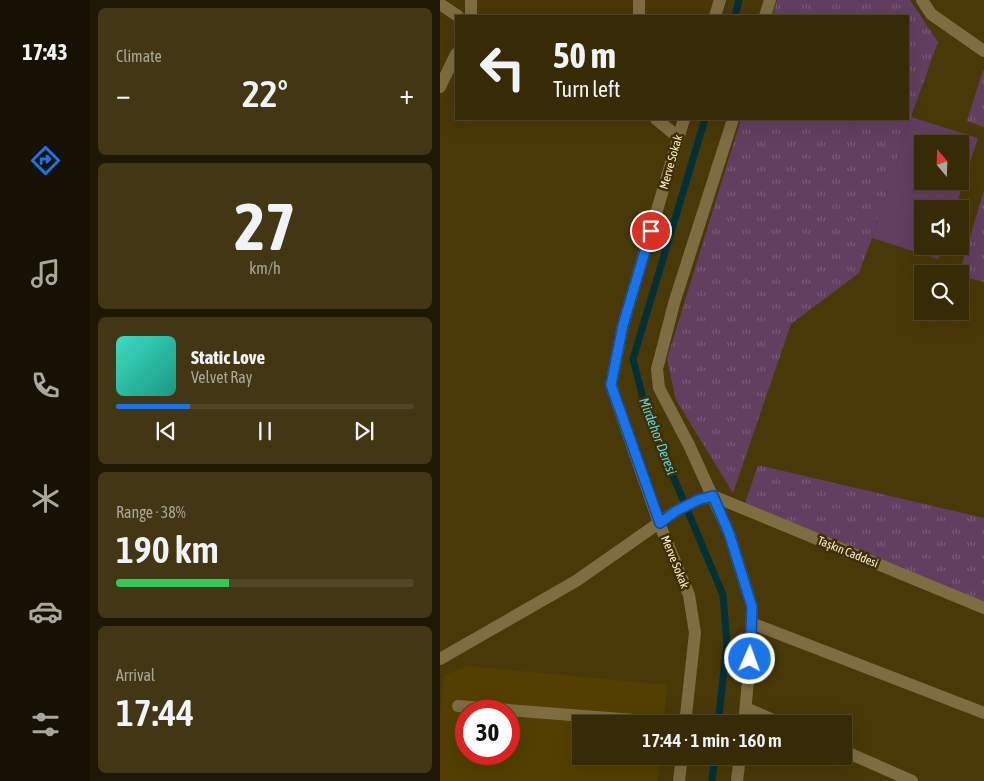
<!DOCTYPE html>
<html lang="en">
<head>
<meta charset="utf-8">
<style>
	:root { --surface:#372a06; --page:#423614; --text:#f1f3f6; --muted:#aaa79b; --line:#514628; --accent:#1a73e8 }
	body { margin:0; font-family:"Asap Condensed",sans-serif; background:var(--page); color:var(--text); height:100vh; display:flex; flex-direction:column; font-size:19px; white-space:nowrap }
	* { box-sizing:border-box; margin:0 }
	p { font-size:16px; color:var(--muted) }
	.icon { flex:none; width:28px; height:28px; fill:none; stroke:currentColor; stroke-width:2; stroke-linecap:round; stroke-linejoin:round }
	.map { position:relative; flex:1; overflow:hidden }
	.panel { display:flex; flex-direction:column; gap:8px; padding:8px; background:#1e1703; width:350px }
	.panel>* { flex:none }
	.guide { position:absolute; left:15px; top:15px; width:454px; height:105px; border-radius:0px; box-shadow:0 5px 20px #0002,0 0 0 1px var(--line); background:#372a06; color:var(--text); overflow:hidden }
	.needle { width:32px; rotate:341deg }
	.buttons { position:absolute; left:474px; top:135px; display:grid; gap:10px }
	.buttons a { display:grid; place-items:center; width:55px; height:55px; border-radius:0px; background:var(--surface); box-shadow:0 5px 20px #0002,0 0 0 1px var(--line); font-size:25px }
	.speed { position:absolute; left:15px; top:700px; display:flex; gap:10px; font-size:25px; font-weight:700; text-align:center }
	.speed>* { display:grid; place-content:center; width:65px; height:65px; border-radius:50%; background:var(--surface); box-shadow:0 5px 20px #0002,0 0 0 1px var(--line); line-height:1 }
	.speed .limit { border:8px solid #d22; background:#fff; color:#111 }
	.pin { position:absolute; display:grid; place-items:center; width:42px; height:42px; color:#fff; margin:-21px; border:2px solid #fff; border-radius:50%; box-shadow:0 1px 5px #0007 }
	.me { position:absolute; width:55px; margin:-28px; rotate:2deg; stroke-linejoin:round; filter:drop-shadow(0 0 4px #0008) }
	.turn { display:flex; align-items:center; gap:18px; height:105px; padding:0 15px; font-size:22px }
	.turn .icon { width:65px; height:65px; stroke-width:2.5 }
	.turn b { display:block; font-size:35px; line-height:42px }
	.big { font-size:38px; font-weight:600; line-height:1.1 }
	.panel .widget { flex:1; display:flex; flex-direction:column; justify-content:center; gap:8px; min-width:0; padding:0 18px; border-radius:8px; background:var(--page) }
	.panel .dial { align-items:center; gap:0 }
	.dial b { font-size:65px; line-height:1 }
	.song { display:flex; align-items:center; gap:15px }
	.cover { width:60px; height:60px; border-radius:8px; background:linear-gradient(135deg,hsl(170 70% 55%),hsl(170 70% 35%)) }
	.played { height:5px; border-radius:2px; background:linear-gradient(90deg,var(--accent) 25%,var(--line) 25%) }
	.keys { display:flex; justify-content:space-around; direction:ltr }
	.heat { display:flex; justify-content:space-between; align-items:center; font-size:28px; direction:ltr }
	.charge { height:8px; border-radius:4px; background:linear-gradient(90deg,#34c759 38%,var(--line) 0) }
	.trip { position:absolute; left:132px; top:715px; width:280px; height:50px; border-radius:0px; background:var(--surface); box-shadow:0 5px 20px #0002,0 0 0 1px var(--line); font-weight:600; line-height:50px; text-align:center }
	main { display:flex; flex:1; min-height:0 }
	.tab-bar { display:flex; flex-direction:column; width:90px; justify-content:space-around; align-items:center; background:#161102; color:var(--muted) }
	.tab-bar .icon { width:35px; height:35px }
	.tab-bar .current { color:var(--accent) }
	.tab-bar b { font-size:22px; color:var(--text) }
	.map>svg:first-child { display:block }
</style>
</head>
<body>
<main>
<nav class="tab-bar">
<b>17:43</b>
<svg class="icon current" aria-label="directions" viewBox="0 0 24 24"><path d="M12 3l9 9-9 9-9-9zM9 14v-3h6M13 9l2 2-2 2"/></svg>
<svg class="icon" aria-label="music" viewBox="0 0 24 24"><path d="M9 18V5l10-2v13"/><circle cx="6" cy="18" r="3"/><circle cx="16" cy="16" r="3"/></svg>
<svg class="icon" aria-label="phone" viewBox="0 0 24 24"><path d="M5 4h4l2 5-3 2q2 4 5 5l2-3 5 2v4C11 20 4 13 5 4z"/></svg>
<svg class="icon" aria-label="climate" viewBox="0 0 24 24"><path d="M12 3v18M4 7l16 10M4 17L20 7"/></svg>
<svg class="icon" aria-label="car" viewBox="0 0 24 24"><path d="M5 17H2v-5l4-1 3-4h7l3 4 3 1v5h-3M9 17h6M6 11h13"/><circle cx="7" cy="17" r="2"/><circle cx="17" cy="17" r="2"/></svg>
<svg class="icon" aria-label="filters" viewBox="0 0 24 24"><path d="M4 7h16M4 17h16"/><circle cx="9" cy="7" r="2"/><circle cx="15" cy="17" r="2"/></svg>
</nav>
<section class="panel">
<div class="widget"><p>Climate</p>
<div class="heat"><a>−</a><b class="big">22°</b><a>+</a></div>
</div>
<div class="widget dial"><b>27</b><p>km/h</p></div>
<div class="widget">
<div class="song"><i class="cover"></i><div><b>Static Love</b><p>Velvet Ray</p></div></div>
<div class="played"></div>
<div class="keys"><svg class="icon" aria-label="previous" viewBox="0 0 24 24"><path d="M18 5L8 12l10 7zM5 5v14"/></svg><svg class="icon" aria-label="pause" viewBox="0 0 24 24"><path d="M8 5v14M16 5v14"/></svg><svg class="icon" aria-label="next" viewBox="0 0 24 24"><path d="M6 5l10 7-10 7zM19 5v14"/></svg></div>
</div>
<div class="widget"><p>Range · 38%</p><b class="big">190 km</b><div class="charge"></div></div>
<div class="widget"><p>Arrival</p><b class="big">17:44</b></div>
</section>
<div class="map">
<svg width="544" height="781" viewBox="0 0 544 781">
	<defs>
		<pattern id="grass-tufts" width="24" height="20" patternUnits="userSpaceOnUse" patternTransform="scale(1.25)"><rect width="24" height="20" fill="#623e61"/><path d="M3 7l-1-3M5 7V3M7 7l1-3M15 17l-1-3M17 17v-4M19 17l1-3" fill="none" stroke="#795a77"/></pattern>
	</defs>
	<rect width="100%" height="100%" fill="#493808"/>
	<path fill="#533f01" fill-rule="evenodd" d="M29,666l198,19 -3,39h-83v32h79l-2,25h-218v-67l4,-39zM26,711h43v43h-43z"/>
	<g fill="url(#grass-tufts)">
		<polygon points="337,0 470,0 498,42 471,117 432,238 419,273 351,324 293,493 236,400 227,359 301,119 468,119 468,16 332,16"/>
		<polygon points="543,70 544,71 544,127 527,121"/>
		<polygon points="544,190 544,282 520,276 519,274"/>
		<polygon points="318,465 544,518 544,609 303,509"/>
	</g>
	<path fill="#623e61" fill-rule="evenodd" d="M471,117l67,21 -23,71h-33v37h21l-5,13 -66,-21zM482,144h38v37h-38z"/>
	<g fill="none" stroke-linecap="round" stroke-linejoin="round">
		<g stroke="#013137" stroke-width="7">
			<polyline points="295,16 299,0"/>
			<polyline points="265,119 193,359 207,414 283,595 287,643 278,724"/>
			<polyline points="272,781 275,756"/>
		</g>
		<g stroke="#7e6d42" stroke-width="12">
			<polyline points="199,0 199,16"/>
			<polyline points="482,0 491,14 544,51"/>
			<polyline points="0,4 18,16"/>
			<polyline points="31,16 31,0"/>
			<polyline points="275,16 280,0"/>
			<polyline points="325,16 330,0"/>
			<polyline points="0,87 16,54"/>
			<polyline points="216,119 238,137"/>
			<polyline points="244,119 183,325 171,385 219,523 249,595 255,633 245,724"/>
			<polyline points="293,119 235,300 217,369 219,388 249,445 289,533 312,607 310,659 304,724"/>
			<polyline points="311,623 544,713"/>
			<polyline points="0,659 136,581 236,511 258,500 273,496 544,608"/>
			<polyline points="18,706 245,724"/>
			<polyline points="306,708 342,724"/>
			<polyline points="404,751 472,781"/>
			<polyline points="239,781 242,756"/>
			<polyline points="297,781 300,756"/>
		</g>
	</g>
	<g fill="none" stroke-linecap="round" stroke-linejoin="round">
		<g stroke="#114b97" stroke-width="12">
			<polyline id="route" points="211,231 183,325 171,385 220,523 236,511 258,500 273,496 289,533 312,607 310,659"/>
		</g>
		<use href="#route" stroke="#1a73e8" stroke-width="9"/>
	</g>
	<g text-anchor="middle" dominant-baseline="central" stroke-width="5" stroke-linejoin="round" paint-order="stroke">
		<g font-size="12" fill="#f5ecd4" stroke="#3f2e00">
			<text transform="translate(231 162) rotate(-74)">Merve Sokak</text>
			<text transform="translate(408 552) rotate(22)">Taşkın Caddesi</text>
			<text transform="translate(235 562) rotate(68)">Merve Sokak</text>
		</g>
		<g font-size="14" font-style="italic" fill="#58d3e5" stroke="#3f2e00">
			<text transform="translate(218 436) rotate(69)">Mirdehor Deresi</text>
		</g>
	</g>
</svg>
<div class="buttons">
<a><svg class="needle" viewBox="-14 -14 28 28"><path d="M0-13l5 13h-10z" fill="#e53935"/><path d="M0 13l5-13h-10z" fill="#aaa79b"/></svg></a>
<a><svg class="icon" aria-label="sound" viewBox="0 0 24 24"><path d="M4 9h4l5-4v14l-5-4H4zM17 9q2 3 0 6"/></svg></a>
<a><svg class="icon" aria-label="search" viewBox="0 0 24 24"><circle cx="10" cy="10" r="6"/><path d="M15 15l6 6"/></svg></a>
</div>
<div class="speed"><div class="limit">30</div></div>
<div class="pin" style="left:211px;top:231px;background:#d93025"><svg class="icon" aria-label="arrive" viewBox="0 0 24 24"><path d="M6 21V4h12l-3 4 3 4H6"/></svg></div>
<svg class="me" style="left:310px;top:659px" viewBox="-20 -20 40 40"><circle r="17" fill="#1a73e8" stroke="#fff" stroke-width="3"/><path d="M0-11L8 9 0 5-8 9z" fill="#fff"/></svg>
<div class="trip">17:44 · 1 min · 160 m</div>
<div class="guide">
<div class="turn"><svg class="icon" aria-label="left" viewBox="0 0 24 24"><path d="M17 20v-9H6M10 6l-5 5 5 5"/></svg><div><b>50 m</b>Turn left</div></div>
</div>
</div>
</main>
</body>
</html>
